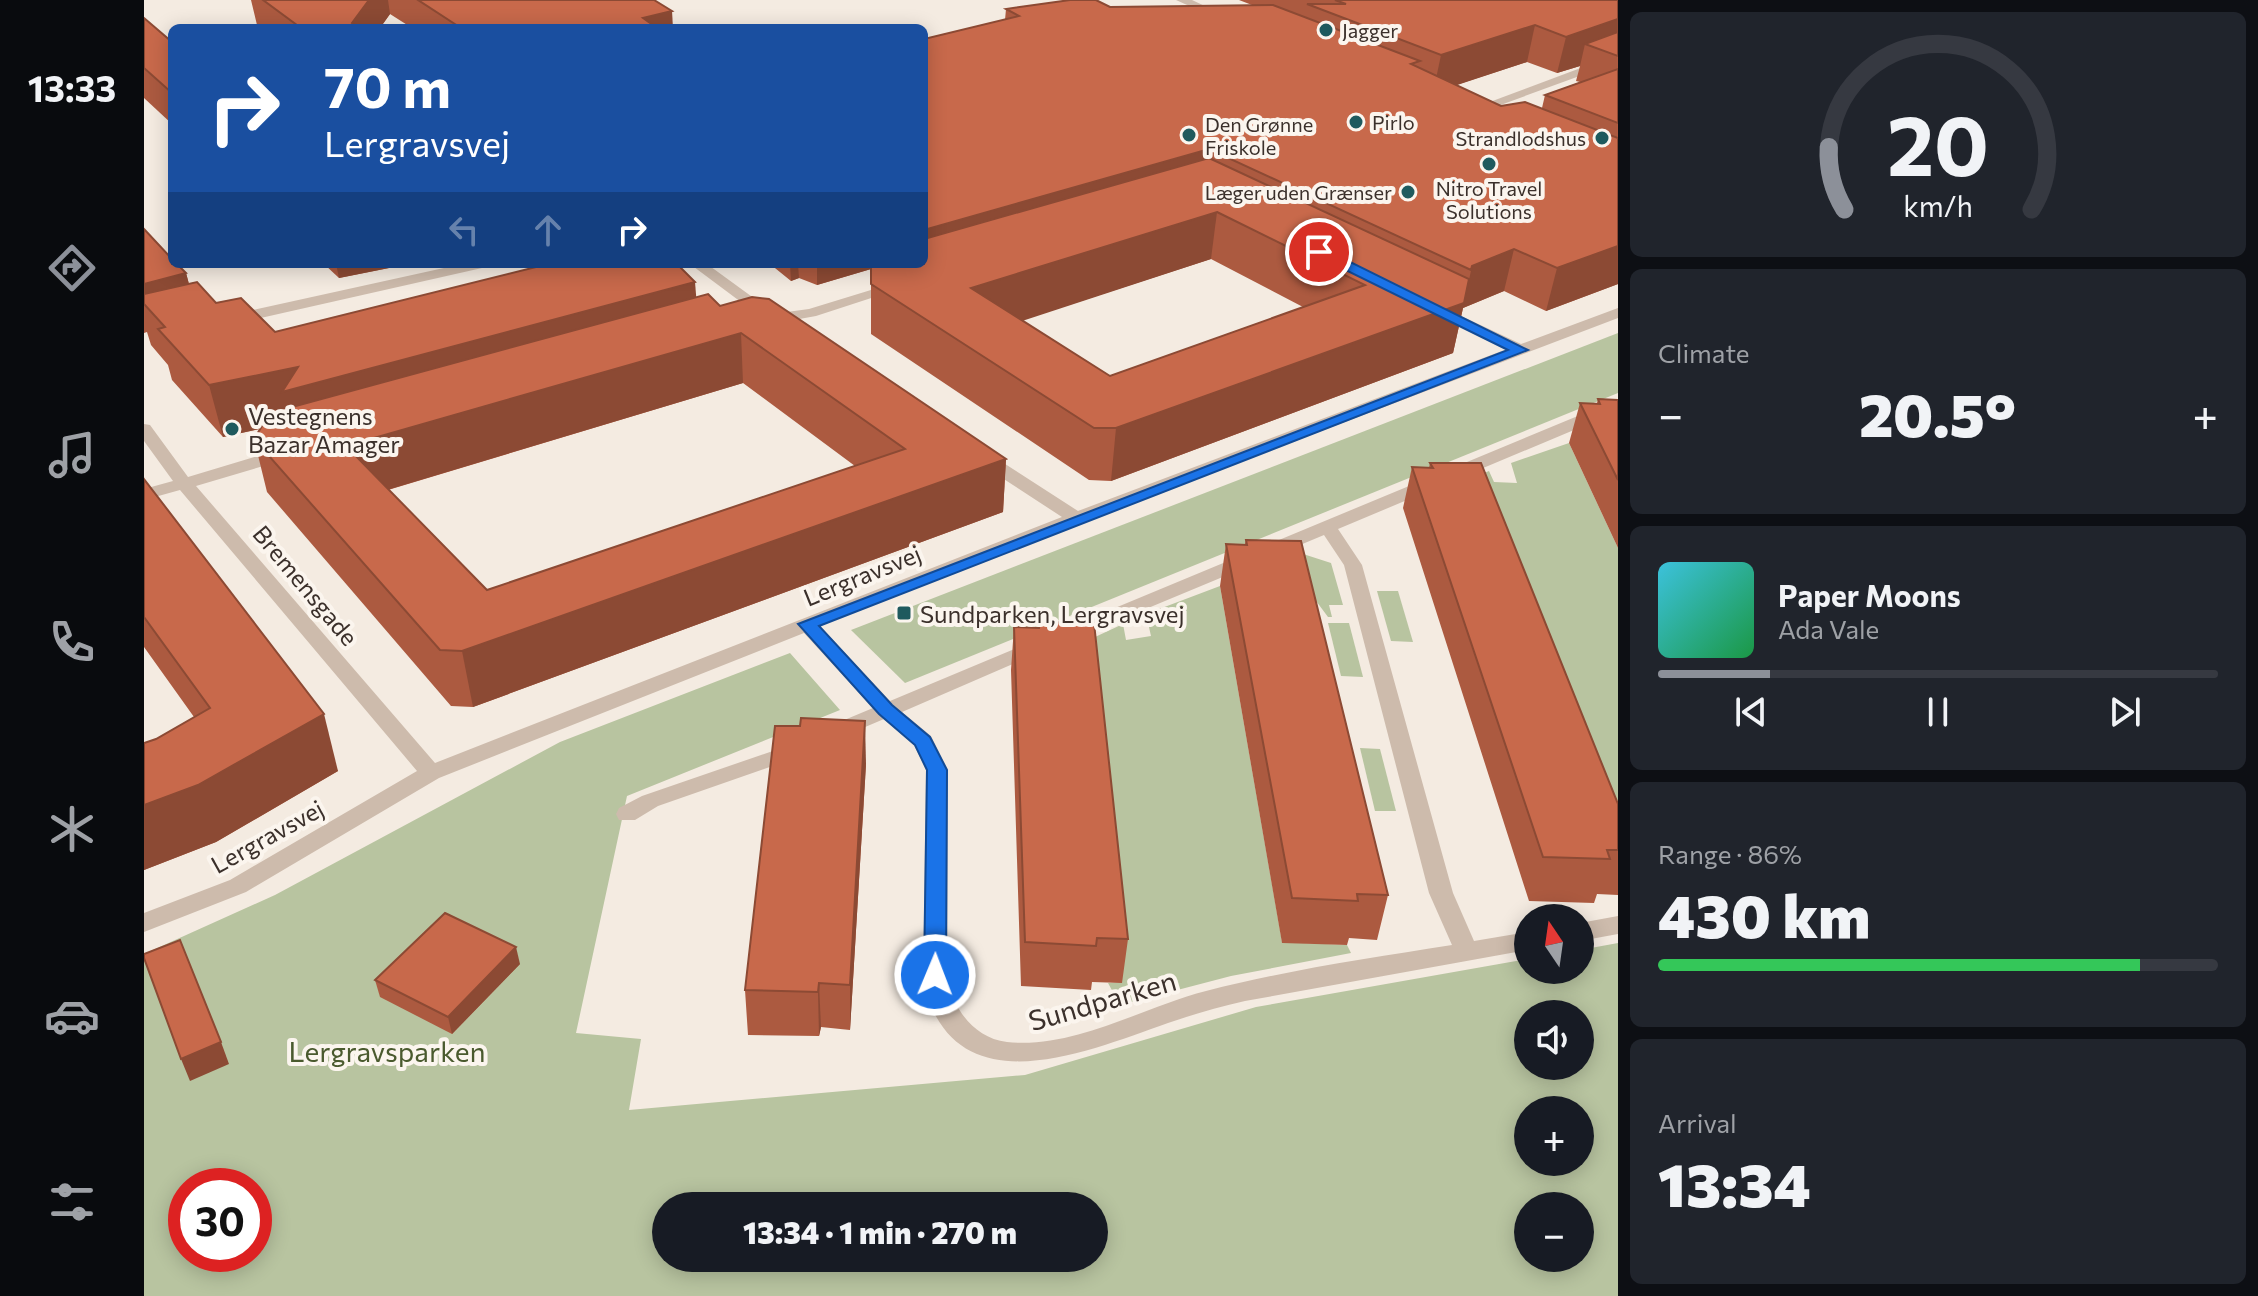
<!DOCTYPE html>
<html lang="en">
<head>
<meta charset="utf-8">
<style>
	:root { --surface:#171b24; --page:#20242c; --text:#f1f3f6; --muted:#9ea1a6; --line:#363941; --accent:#8c9099 }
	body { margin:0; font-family:Commissioner,sans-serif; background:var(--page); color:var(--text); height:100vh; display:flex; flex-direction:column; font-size:30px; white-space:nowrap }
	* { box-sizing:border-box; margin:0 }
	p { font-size:26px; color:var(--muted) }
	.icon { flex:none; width:44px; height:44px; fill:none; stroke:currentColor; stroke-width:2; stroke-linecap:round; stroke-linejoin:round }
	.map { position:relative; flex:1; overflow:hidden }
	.sheet { display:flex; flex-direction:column; gap:12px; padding:12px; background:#0d0f14; width:640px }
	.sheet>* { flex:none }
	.hud { position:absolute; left:24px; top:24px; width:760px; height:244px; border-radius:12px; box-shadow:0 4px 20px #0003; background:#1a4fa0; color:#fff; overflow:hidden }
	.needle { width:52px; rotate:347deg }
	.tools { position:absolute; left:1370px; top:904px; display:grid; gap:16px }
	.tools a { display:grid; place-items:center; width:80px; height:80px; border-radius:50%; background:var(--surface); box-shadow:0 4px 20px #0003; font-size:40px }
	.speed { position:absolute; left:24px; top:1168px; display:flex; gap:16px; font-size:40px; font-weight:700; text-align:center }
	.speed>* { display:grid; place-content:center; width:104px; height:104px; border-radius:50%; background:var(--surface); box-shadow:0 4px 20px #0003; line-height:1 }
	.speed .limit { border:12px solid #d22; background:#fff; color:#111 }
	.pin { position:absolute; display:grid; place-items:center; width:68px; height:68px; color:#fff; margin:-34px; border:4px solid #fff; border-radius:50%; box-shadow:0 2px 8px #0007 }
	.me { position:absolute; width:88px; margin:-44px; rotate:1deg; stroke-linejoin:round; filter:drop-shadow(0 0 6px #0008) }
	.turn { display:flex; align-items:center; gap:28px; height:168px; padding:0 24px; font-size:36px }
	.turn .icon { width:104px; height:104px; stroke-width:2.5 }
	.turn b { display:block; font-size:56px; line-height:68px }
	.lanes { display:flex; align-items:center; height:76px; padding:0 24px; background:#0003; justify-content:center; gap:40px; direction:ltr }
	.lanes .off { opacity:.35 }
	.big { font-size:60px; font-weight:800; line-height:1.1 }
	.sheet .card { flex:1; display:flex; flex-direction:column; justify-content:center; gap:12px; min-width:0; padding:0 28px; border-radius:12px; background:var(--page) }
	.sheet .dial { align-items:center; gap:0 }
	.dial svg { height:208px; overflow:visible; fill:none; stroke:var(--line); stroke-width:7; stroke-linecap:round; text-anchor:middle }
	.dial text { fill:var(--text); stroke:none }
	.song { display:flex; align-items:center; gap:24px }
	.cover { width:96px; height:96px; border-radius:12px; background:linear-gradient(135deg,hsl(190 70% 55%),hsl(140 70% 35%)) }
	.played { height:8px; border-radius:4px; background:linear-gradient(90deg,var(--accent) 20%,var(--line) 20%) }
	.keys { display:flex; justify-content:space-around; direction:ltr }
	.heat { display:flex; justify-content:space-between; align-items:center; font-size:44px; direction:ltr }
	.charge { height:12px; border-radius:6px; background:linear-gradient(90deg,#34c759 86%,var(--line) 0) }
	.trip { position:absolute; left:508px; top:1192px; width:456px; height:80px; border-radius:40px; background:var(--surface); box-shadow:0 4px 20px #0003; font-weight:800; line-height:80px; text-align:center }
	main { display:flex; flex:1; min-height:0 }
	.menu { display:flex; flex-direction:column; width:144px; justify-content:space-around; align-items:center; background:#090b0e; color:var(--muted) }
	.menu .icon { width:56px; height:56px }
	.menu .on { color:var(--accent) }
	.menu b { font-size:36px; color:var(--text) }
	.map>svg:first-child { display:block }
</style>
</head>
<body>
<main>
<nav class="menu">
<b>13:33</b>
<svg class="icon on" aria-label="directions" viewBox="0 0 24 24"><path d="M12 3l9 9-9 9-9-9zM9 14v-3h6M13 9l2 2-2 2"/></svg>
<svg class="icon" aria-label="music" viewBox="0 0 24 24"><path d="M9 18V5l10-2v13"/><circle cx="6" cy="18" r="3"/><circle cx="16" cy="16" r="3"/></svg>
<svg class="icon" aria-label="phone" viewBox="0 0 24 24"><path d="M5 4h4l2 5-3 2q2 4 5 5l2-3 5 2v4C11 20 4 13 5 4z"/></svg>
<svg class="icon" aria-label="climate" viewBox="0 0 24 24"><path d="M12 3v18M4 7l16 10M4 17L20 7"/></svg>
<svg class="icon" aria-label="car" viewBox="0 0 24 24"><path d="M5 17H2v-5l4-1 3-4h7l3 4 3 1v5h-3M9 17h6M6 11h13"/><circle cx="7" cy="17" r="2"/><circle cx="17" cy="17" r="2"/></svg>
<svg class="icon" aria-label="filters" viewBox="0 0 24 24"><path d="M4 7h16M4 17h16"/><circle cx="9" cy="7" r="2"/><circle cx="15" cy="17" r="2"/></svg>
</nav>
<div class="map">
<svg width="1474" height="1296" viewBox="0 0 1474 1296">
	<rect width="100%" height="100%" fill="#f4ebe1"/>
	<g fill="#b8c4a0" fill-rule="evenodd">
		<polygon points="1474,333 1474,393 761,683 707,630"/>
		<polygon points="1425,443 1474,548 1474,888 1296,491 1345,471 1350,482 1373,483 1367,463"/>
		<polygon points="1156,553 1187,563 1199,605 1185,605 1188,617 1184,617 1141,559"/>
		<polygon points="1076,586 1138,942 1203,945 1207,953 1087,976 976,1005 964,983 978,982 893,664 979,624 982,640 1007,636 1002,614"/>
		<polygon points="1233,591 1254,591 1269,642 1247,641"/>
		<polygon points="1184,623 1205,623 1219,677 1197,676"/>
		<path d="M646,653l50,57 -213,86 -51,237 65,6 -12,71 396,-35 231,-68 272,-48v11h52v-20l38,-7v353h-1474v-342l131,-59 285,-153zM1384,1014h52v52h-52zM1384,1110h52v52h-52zM42,1186h68v68h-68zM522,1206h428v52h-428zM1384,1206h52v52h-52z"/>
		<polygon points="1216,748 1236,749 1252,811 1231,811"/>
	</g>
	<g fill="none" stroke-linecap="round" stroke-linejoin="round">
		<g fill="#cdbbac" fill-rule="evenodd">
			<polygon points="1474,54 1474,62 1329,115 1319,112"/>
			<polygon points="318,264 345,264 338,268 86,325 78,320 86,315"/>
			<polygon points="546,264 563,264 626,310 628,314 665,309 753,282 761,287 672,316 622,325 614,320 617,317"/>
			<path d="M1294,305l83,39 97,-36v10l-536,204 -262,104 70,75 139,-58h14l3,4 -3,4 -141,61 29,24 17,34 -1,211c8,29 27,57 60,61 68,7 136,-35 199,-51 81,-21 164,-33 246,-46l-23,-52 -85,-328 -20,-30 -248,103 -7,2 -10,-6 3,-4 523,-217h33v10l-25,-1 -255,107 24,36 91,328 21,48 54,-9v18l-283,51c-26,6 -51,13 -77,22 -83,29 -215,87 -245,-42l3,-211 -12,-25 -30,-26 -40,17h-14l-4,-5 4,-5 43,-18 -69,-75 -365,145 -193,114 -102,40v-19l86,-33 187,-109 -237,-281 -36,10v-11l29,-8 -29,-40v-17l6,1 38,52 90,-27h12l3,4 -3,4 -94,28 239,277 627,-246 -86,-56 -3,-4 3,-4h12l90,58 429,-162 -74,-36v-6z"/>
			<polygon points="649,744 660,751 657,756 514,806 491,820 475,820 472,814 475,808 498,796"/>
			<polygon points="1474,916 1474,934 1436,941 1436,923"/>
		</g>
		<polygon fill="#cdbbac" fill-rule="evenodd" points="1032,0 1048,0 1082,16 1072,18"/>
	</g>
	<g fill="#ac5a40" fill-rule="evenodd">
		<polygon points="107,0 510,0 529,28 268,28 246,14 236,28 117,28 113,25"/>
		<path d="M1095,0h379v284l-72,27 -42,-20 -41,17 -10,45 -342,128 -22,-1 -218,-146v-65l-54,16 -18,-7 -8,3 -21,-17h154l81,-244 1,-11 246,-4zM1383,62l30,11 23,-7 -4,15 4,1 -35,13 -3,13 -41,-2 -45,-21zM1067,259l92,48 -193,69 -88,-56z"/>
		<polygon points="0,18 28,42 28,124 0,98"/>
		<path d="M0,229l42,44 3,11 27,19 59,29 421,-34 24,8 286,153 -3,53 -530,195 -22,-1 -184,-214 -13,-53 6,-10 -37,8 -51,-57 -4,-15 -17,-20 -4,-13 -3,1zM599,383l112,83 -368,124 -99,-100z"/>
		<polygon points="180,264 250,264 250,267 195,278"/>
		<polygon points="1454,399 1474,400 1474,548 1425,443 1436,403 1453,403"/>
		<polygon points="1286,463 1474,804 1474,895 1453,894 1450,903 1385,901 1259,508 1268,467 1285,468"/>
		<polygon points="0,479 194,771 72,842 0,870 0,743 12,739 50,717 0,647"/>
		<polygon points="1102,540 1244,895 1233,940 1205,938 1203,945 1138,943 1076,586 1082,544 1101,544"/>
		<polygon points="870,627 984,939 978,983 948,982 947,990 877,986 867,670"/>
		<polygon points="722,764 706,1030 677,1027 675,1036 604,1035 601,990"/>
		<polygon points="376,964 308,1034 236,997 231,980"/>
	</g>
	<g fill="#8c4a34">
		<polygon points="225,0 244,0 246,14 236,28 209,28 208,23"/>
		<polygon points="528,11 529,28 500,28 499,18"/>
		<polygon points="1474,19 1474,52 1441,44 1436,66 1413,73 1422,37"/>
		<polygon points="1391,25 1383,62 1289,93 1297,55"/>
		<polygon points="1065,149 1060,189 730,287 727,285 727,269 673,285 673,264 780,264 780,230"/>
		<polygon points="1073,212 1067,259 826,338 827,288"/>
		<polygon points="1474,246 1474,284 1402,311 1413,268"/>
		<polygon points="1370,249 1360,291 1319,308 1309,353 967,481 972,428 1320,303 1328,266"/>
		<polygon points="192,264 250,264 250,267 195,278"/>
		<polygon points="646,264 654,264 655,278 647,281"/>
		<polygon points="42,273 54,318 0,304 0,284"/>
		<polygon points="551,282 555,331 79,437 65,385"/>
		<polygon points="597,333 599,383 213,499 202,446"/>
		<polygon points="862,459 859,512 329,707 318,651"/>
		<polygon points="180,714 194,771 72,842 0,870 0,805"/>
		<polygon points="721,721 722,764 706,1030 706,985"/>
		<polygon points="372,947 376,964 308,1034 304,1017"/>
		<polygon points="675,983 677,1027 675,1036 674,992"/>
		<polygon points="77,1042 85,1064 46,1081 37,1059"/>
	</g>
	<g fill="#c8694b" stroke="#8c4a34" stroke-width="2" fill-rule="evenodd">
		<polygon points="119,0 225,0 208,23 215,28 157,28"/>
		<polygon points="274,0 510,0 528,11 499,18 513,28 317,28"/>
		<polygon points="926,0 952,0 966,7 1129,5 1276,61 1267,64 1357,106 1381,102 1474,138 1474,246 1413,268 1370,249 1328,266 1327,270 1065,149 780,230 780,39 875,16 862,9"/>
		<polygon points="1191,0 1474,0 1474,19 1422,37 1391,25 1297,55 1163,4 1202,4"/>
		<polygon points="0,18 28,42 28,93 0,68"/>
		<polygon points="1474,32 1474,56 1441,44"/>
		<polygon points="1474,69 1474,123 1401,95"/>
		<path d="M1065,158l260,121 -5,24 -348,125h-22l-223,-144v-20h53v-25zM1073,212l148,73 -255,91 -139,-88z"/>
		<polygon points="0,229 28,259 28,264 33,264 42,273 0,284"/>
		<polygon points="404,264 533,264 551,282 138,392 154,367 65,385 14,329 21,327 0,304 0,294 53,282 72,303 97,298 131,332"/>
		<path d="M564,294l12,12 32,-9 17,2 237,160 -544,192 -22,-1 -186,-211 16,-26zM597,333l164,116 -418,141 -141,-144z"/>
		<polygon points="1454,399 1474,400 1474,480 1436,403 1456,404"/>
		<polygon points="1286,463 1337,463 1474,804 1474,850 1463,850 1466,859 1399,857 1268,467 1289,468"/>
		<polygon points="0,479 180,714 54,785 0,805 0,743 12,739 66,708 0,617"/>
		<polygon points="1102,540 1157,541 1244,895 1213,894 1214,901 1148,898 1082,544 1103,545"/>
		<polygon points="896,622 950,623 984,939 953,938 952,946 881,942 870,627 895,628"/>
		<polygon points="657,718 721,721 706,985 675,983 674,992 601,990 631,726 656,726"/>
		<polygon points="301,913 372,947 304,1017 231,980"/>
		<polygon points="36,940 77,1042 37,1059 0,958 0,954"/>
	</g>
	<polygon fill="#1a73e8" stroke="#114b97" stroke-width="2" points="1171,249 1180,249 1384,350 675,626 748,705 786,737 803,770 802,975 799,981 783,981 780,975 783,770 771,745 735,714 654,624 1364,350 1171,255"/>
	<g fill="#1f5a5e" stroke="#fbf5ee" stroke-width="3">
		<circle cx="1182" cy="30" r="8"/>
		<circle cx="1212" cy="122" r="8"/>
		<circle cx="1045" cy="135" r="8"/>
		<circle cx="1458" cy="138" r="8"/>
		<circle cx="1345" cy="164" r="8"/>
		<circle cx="1264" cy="192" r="8"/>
		<circle cx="88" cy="429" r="8"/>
		<rect x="752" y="605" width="16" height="16" rx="4"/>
	</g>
	<g text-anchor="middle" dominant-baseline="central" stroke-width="8" stroke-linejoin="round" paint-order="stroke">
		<g font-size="20" fill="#3b302b" stroke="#fbf5ee" text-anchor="start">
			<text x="1198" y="30">Jagger</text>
			<text x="1228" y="122">Pirlo</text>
			<text x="1061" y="124">Den Grønne<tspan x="1061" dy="23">Friskole</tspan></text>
			<text x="1442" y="138" text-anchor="end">Strandlodshus</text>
			<text x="1345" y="188" text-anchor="middle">Nitro Travel<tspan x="1345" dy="23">Solutions</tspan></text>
			<text x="1248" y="192" text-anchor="end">Læger uden Grænser</text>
		</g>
		<g font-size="24" fill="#3b302b" stroke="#fbf5ee" text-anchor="start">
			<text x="104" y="415">Vestegnens<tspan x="104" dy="28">Bazar Amager</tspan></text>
			<text x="776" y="613">Sundparken, Lergravsvej</text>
		</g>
		<g font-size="24" fill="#3b302b" stroke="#fbf5ee">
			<text transform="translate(718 575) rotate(-22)">Lergravsvej</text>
			<text transform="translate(162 585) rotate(50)">Bremensgade</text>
			<text transform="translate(123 836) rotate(-29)">Lergravsvej</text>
		</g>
		<g font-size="28" fill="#3b302b" stroke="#fbf5ee">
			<text transform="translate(958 1000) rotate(-16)">Sundparken</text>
		</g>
		<g font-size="28" fill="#4a5a2e" stroke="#fbf5ee">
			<text x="243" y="1051">Lergravsparken</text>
		</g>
	</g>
</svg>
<div class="tools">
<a><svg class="needle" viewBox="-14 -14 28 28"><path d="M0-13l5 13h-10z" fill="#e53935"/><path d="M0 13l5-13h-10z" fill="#9ea1a6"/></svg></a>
<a><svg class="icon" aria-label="sound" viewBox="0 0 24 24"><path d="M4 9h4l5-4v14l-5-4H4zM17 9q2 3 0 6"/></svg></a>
<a>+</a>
<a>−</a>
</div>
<div class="speed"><div class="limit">30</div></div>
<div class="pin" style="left:1175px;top:252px;background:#d93025"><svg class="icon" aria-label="arrive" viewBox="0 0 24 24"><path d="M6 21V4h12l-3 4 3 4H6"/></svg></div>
<svg class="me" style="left:791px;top:975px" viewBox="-20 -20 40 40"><circle r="17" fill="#1a73e8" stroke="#fff" stroke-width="3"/><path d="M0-11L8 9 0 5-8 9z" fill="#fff"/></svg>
<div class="trip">13:34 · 1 min · 270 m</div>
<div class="hud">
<div class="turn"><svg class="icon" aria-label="right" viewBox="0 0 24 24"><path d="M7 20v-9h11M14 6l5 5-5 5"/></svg><div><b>70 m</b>Lergravsvej</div></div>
<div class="lanes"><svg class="icon off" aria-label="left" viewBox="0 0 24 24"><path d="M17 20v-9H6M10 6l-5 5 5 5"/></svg><svg class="icon off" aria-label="ahead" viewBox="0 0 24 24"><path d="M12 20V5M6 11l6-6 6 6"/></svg><svg class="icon" aria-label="right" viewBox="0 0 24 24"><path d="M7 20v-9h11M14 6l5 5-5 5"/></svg></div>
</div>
</div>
<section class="sheet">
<div class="card dial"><svg viewBox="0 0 100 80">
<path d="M14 69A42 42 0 1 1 86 69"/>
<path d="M14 69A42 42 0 0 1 8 45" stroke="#8c9099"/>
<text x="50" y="56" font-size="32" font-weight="700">20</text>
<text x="50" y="72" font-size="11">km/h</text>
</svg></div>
<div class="card"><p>Climate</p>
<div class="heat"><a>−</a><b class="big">20.5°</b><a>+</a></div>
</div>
<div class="card">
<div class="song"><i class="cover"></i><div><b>Paper Moons</b><p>Ada Vale</p></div></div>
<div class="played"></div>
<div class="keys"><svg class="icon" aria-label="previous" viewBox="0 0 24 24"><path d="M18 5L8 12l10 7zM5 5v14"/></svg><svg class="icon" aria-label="pause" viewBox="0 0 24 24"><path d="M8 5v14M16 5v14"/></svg><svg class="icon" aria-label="next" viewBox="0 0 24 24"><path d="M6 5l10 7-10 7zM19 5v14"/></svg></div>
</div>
<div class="card"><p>Range · 86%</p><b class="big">430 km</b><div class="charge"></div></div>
<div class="card"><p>Arrival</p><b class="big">13:34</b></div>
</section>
</main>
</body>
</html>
